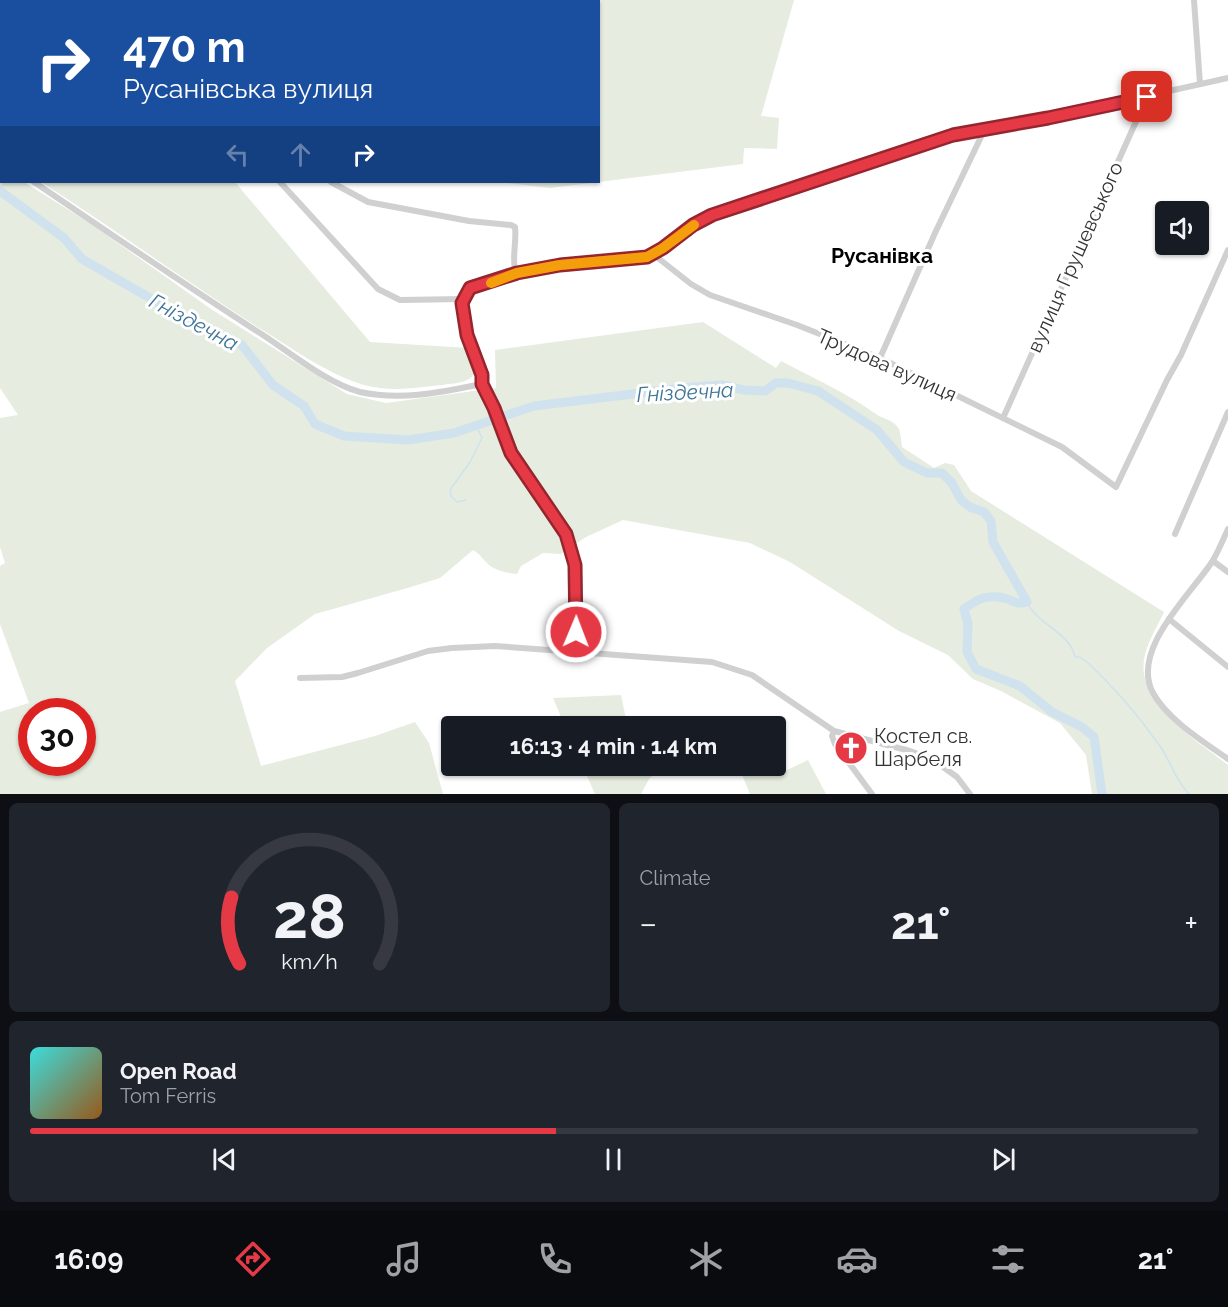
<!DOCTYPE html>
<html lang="en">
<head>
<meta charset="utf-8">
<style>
	:root { --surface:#171b24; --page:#20242c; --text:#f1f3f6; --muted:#9ea1a6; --line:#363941; --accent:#e63946 }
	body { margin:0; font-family:Raleway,sans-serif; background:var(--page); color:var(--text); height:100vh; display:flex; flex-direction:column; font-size:22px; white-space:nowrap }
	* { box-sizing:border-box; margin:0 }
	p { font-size:20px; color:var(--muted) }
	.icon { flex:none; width:33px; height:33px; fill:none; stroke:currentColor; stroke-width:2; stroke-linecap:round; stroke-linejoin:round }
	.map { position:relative; height:794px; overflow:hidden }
	.panel { display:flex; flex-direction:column; gap:9px; padding:9px; background:#0d0f14; flex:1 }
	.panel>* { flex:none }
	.guide { position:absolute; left:0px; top:0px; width:600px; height:183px; box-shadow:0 2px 4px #0004; background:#1a4fa0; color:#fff; overflow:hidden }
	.tools { position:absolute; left:1155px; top:201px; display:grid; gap:12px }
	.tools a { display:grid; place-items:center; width:54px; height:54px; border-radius:6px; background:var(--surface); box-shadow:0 2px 4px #0004; font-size:30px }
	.speed { position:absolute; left:18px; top:698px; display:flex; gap:12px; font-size:30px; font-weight:700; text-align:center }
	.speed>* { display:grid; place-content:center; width:78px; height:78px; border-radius:50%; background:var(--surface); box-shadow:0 2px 4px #0004; line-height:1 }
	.speed .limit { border:9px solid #d22; background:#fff; color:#111 }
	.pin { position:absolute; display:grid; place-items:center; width:51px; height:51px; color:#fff; margin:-26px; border-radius:12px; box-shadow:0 3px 9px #0006 }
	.me { position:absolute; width:66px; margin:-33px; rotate:1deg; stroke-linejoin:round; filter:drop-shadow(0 0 4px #0008) }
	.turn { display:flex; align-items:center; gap:21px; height:126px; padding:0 24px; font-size:27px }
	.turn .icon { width:78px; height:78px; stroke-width:2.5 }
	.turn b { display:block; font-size:42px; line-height:51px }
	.lanes { display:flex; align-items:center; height:57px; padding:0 24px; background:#0003; justify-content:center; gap:30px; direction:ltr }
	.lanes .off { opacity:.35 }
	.big { font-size:45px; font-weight:700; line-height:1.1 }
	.panel .tile { flex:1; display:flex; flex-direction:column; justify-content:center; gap:9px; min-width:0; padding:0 21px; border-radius:9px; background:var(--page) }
	.panel .dial { align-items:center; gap:0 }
	.dial svg { height:156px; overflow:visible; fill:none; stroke:var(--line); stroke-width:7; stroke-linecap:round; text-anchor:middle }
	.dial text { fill:var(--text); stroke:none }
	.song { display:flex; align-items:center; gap:18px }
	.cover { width:72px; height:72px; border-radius:9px; background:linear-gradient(135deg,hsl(180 70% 55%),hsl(30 70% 35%)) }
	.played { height:6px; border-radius:3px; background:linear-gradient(90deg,var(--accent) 45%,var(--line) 45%) }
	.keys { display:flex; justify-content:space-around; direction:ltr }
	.heat { display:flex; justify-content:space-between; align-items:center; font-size:33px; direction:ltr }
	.panel .tiles { flex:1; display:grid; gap:9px; grid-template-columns:1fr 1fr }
	.tile:last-child { grid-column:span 2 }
	.trip { position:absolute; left:441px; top:716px; width:345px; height:60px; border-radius:6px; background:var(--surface); box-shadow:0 2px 4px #0004; font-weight:700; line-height:60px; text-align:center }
	.dock { display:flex; height:96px; justify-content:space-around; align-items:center; background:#090b0e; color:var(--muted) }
	.dock .icon { width:42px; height:42px }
	.dock .active { color:var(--accent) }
	.dock b { font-size:27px; color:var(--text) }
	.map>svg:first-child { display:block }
</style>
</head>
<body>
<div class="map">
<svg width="1228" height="794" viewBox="0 0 1228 794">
	<rect width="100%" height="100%" fill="#fff"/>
	<g fill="#e6ecdf" fill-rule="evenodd">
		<polygon points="0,0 794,0 761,116 779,118 777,149 744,148 743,164 550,188 500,182 598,182 598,2 2,2 1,155"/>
		<path d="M0,166l2,16h22l67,42 120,85 136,85 39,9 110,-15 -1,-38 208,-28 73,46 5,-7c32,17 66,32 95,53 7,5 18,6 23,15 2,5 2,13 3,18l32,21 11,-5 9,2 17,26 193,121c-6,13 -14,26 -18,39 -16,50 49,88 82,114v29h-136l-6,-39 -26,-32 -59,-32 -28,-12 -25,-24 -49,-24 -109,-69 -40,-19 -127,-23 -37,17 -25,17 -18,-1 -22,13 -4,8c-8,-1 -17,-2 -25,-7 -8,-5 -11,-13 -19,-17l-33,28 -29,9 -96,27 -48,34 -32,33 26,85 114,-30 40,-14 14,21 14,51h-443v-82l29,-9 -29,-79v-58l5,-3 -5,-16v-129l18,-3 -18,-27zM32,711h50v51h-50z"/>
		<path d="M41,182h194l135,160 99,6 7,22c-5,14 -21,13 -35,15 -24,3 -52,7 -77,0 -36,-11 -68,-34 -100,-54 -76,-48 -148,-101 -223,-149z"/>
		<polygon points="621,695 626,719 638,717 643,726 565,726 553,698"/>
		<polygon points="776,751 785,771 808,760 826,794 750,794 738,765 776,765"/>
		<polygon points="582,765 663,765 649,779 641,794 595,794"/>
	</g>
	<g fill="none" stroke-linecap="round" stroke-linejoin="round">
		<g stroke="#cfe2ee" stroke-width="1.5">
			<polyline points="466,500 457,502 451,496 450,490 470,462 482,438 476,425"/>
			<path d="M1027,602c10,23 43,30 48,55h5l6,4"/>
			<path d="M1087,662c28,26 51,53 73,84 11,16 15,34 29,48"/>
		</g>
		<path stroke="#cfe2ee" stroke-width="9" d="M0,191l64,47 18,21 108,62 52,24 31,40 31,21 11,18 29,12 64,4 46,-7 80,-27 148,-18 40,-3 22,5 21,1 11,-8h12l30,8 59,39 27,32 23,11h15l10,10 9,17 9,7 14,5 7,9 2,21 34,60c-12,3 -12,-1 -23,-4 -18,-4 -26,1 -40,11l4,15 -1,28 9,17 44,17 32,26 30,15 12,10 8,57"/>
		<g stroke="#d0d0d0" stroke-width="6">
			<polyline points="1194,0 1200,84"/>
			<polyline points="0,160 2,161"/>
			<path d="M34,182c77,52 154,105 232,155 27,18 63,47 94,55 42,9 82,0 122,-8"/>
			<polyline points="280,182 378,289 400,300 464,299"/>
			<path d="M331,182l37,20 101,19 42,4 4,2c2,15 -4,32 1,47"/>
			<polyline points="655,253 658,258 691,284 710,295 797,325 880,358 1062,447 1116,487 1167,380 1181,355 1228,250"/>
			<polyline points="880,358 935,233 981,137 981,130"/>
			<polyline points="1003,418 1147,97"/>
			<path d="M1228,529c-5,11 -10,23 -16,33 -22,33 -82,88 -59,131 15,27 51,49 75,66"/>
			<polyline points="1175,534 1228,412"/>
			<polyline points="1213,561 1228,572"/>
			<polyline points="1169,619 1228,667"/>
			<polyline points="575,652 575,565 566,534 511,453 494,408 482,384 482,375 467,335 463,302 470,288 517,274 560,265 647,257 663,248 693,225 712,215 953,135 1048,118 1228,78"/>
			<polyline points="300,678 342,677 358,673 428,651 452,648 495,646 712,662 752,675 834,731 910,751 932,759 957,777 970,794"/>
			<polyline points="834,731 832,736 835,744 872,794"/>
		</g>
	</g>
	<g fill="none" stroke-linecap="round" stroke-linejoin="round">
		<g stroke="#96252e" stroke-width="15">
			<polyline id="route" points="576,632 575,565 566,534 511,453 494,408 482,384 482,375 467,335 462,303 470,288 517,273 560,265 647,257 663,248 693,225 712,215 953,135 1048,118 1147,97"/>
		</g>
		<use href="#route" stroke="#e63946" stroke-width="10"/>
		<polyline stroke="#f59e0b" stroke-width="10" points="491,283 517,273 560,265 647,257 663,248 694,225"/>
	</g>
	<defs>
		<g id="church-disc" transform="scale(1.725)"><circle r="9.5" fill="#e63946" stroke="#fff"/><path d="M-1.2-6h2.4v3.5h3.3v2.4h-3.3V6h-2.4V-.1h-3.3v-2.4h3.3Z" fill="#fff"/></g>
	</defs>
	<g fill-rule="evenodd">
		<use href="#church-disc" x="851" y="748"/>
	</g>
	<g text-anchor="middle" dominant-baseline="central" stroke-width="6" stroke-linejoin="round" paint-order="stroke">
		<g font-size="20" fill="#333" stroke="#fff">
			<text transform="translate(1075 257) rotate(-66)">вулиця Грушевського</text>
			<text transform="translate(887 365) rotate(24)">Трудова вулиця</text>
		</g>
		<g font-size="20" fill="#333" stroke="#fff" text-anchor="start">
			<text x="874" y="736">Костел св.<tspan x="874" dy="23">Шарбеля</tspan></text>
		</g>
		<g font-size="21" font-weight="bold" fill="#000" stroke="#fff">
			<text x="882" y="255">Русанівка</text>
		</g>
		<g font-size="21" font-style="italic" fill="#3f7597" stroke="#fff">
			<text transform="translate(194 322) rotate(28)">Гніздечна</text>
			<text transform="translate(685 392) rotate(-3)">Гніздечна</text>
		</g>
	</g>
</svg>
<div class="tools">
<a><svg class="icon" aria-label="sound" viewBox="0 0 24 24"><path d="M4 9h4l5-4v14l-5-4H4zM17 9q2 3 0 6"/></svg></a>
</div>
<div class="speed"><div class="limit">30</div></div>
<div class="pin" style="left:1147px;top:97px;background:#d93025"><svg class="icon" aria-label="arrive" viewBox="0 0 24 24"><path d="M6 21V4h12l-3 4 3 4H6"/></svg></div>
<svg class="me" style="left:576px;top:632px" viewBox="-20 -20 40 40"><circle r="17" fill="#e63946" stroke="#fff" stroke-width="3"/><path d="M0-11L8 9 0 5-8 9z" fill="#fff"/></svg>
<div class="trip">16:13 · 4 min · 1.4 km</div>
<div class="guide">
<div class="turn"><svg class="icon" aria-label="right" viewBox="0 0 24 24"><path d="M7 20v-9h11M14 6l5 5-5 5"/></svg><div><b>470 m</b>Русанівська вулиця</div></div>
<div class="lanes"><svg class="icon off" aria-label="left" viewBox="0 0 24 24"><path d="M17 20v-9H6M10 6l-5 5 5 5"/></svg><svg class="icon off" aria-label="ahead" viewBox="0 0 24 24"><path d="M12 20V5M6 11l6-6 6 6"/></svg><svg class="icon" aria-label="right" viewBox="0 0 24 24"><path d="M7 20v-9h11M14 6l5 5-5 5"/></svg></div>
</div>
</div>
<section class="panel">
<div class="tiles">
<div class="tile dial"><svg viewBox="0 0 100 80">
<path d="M14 69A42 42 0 1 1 86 69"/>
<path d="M14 69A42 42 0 0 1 10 35" stroke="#e63946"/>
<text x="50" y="56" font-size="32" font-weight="700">28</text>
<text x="50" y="72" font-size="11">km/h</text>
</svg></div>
<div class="tile"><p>Climate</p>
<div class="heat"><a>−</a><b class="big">21°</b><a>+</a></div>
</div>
<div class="tile">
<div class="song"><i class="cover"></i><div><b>Open Road</b><p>Tom Ferris</p></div></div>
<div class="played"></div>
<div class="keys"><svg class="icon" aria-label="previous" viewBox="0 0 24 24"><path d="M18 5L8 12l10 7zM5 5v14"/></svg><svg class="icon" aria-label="pause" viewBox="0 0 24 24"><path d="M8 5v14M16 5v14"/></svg><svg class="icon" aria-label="next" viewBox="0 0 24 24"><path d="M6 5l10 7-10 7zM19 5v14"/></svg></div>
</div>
</div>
</section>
<nav class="dock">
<b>16:09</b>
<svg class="icon active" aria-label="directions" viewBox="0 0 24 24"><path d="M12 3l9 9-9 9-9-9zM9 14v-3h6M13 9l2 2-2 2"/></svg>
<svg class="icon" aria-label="music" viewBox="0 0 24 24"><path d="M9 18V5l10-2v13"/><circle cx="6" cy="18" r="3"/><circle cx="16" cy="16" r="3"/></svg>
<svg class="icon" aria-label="phone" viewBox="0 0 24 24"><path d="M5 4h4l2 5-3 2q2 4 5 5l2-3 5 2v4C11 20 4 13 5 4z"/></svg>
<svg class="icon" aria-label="climate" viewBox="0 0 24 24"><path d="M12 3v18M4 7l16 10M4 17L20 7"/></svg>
<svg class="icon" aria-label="car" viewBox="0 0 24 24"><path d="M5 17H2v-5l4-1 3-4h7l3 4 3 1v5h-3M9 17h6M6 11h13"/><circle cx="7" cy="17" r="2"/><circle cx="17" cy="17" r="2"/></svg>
<svg class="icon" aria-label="filters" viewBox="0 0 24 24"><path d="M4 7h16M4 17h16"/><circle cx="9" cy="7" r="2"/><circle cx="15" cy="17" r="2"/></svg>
<b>21°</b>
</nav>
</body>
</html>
